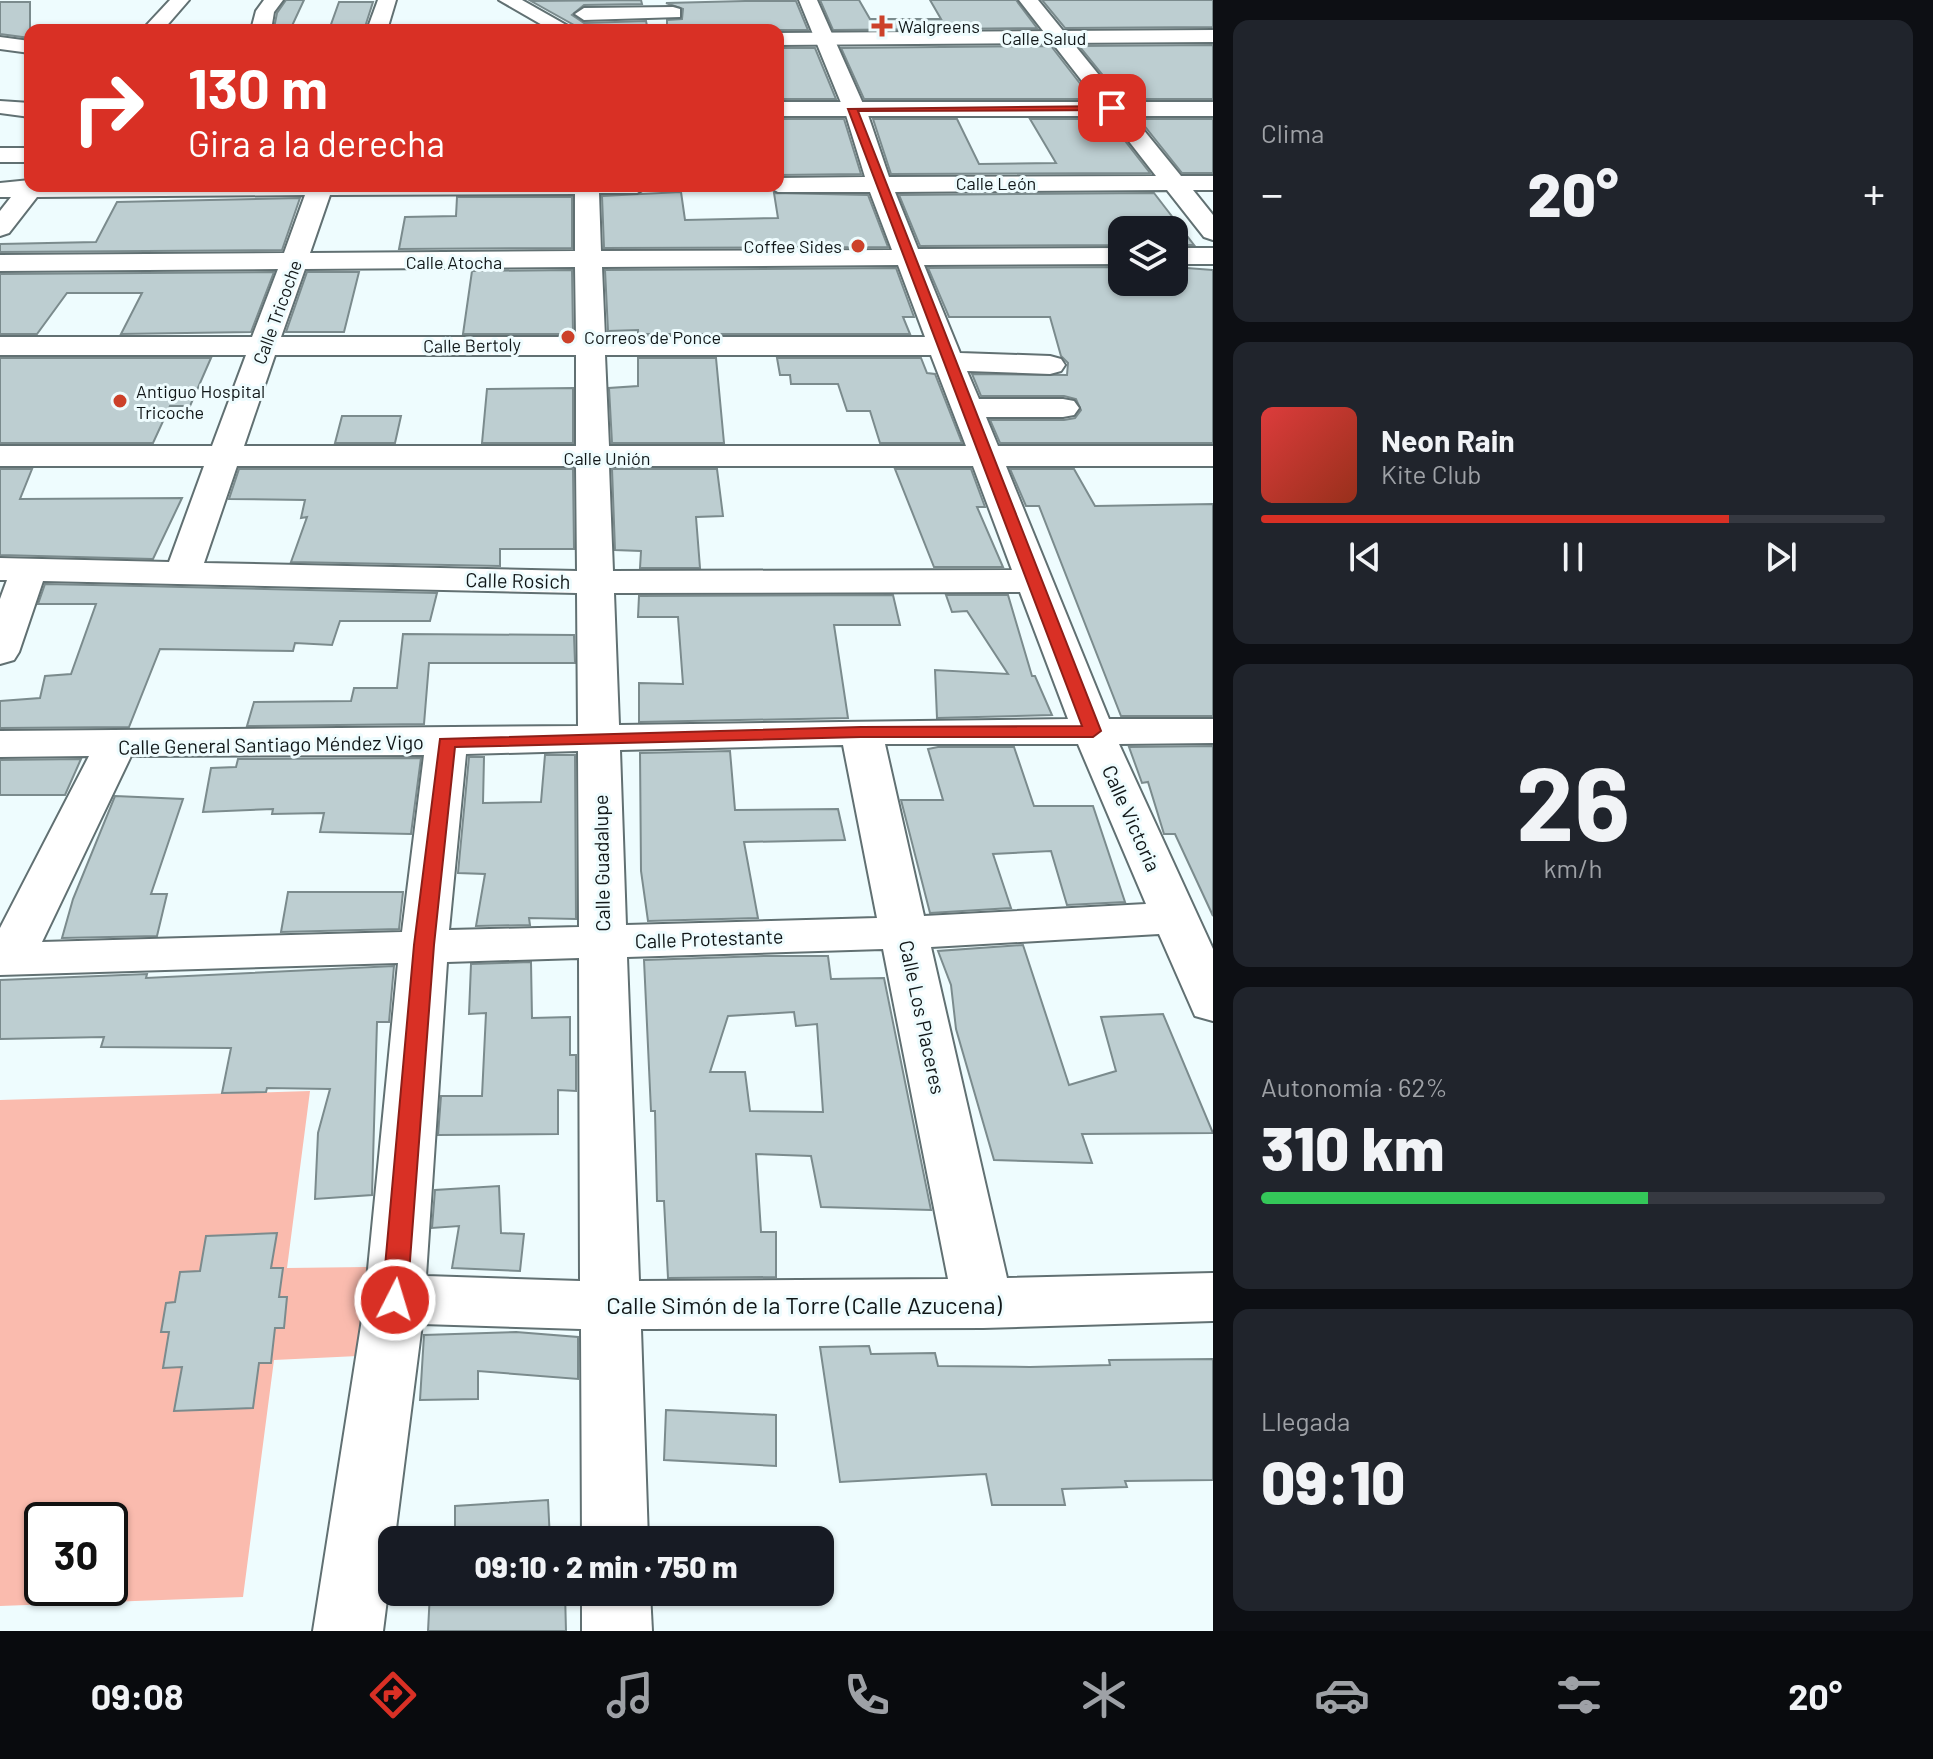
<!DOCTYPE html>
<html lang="es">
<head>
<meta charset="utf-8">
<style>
	:root { --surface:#171b24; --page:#20242c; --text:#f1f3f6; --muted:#9ea1a6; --line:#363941; --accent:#d93025 }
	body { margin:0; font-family:Barlow,sans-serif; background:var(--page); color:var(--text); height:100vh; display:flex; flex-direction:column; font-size:30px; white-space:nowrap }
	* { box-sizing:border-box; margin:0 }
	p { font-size:26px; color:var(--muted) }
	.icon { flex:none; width:44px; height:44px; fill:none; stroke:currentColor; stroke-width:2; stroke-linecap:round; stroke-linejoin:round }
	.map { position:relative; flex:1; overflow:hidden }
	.side { display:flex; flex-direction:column; gap:20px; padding:20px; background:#0d0f14; width:720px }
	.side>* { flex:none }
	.hud { position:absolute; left:24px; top:24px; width:760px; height:168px; border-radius:16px; box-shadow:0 2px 6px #0004; background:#d93025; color:#fff; overflow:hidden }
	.tools { position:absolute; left:1108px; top:216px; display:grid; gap:16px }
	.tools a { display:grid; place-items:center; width:80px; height:80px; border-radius:16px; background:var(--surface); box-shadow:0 2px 6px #0004; font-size:40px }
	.speed { position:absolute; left:24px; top:1502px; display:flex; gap:16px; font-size:40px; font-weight:700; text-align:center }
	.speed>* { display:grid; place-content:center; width:104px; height:104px; border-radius:50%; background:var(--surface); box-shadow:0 2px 6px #0004; line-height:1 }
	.speed .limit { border:4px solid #111; border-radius:12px; background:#fff; color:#111 }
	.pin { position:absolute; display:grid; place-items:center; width:68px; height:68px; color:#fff; margin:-34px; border-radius:16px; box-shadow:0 4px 12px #0006 }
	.me { position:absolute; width:88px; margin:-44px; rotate:5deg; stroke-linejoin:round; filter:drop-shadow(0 0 6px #0008) }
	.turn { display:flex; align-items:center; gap:28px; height:168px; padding:0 32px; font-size:36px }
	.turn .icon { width:104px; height:104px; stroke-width:2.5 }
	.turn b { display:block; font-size:56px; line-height:68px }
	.big { font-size:60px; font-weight:800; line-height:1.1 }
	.side .widget { flex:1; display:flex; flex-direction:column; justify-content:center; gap:12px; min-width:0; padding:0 28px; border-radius:16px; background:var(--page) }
	.side .dial { align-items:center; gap:0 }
	.dial b { font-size:104px; line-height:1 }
	.song { display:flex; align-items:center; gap:24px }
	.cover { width:96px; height:96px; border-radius:12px; background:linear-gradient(135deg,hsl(0 70% 55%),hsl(10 70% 35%)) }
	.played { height:8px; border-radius:4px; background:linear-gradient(90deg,var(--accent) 75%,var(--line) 75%) }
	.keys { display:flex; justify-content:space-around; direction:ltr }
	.heat { display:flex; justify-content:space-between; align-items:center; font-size:44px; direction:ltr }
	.charge { height:12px; border-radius:6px; background:linear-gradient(90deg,#34c759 62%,var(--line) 0) }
	.trip { position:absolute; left:378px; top:1526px; width:456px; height:80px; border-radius:16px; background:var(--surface); box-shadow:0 2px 6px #0004; font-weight:800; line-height:80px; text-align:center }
	.dock { display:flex; height:128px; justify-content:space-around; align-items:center; background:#090b0e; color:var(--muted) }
	.dock .icon { width:56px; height:56px }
	.dock .selected { color:var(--accent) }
	.dock b { font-size:36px; color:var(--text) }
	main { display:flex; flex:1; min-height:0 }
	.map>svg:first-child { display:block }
</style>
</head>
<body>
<main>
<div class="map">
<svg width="1213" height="1631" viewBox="0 0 1213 1631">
	<rect width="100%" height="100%" fill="#eefcfe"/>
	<path fill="#fabbae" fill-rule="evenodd" d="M310,1091l-23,177 81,-1 -10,89 -84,4 -31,237 -243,9v-506zM42,1520h68v68h-68z"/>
	<g fill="#bdced1" stroke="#7b8b8d" stroke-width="2" fill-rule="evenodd">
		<polygon points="286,0 304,0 291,28 274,28 277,13"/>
		<polygon points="641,0 642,4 584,5 572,15 584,23 646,21 648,30 583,30 531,1"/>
		<polygon points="820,0 859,0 870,19 941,19 930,0 1016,0 1037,28 833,30"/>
		<polygon points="1042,0 1213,0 1213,27 1065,28"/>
		<polygon points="745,1 796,1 808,30 667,30 667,20 682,19 683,9 666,3"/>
		<polygon points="0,2 30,2 30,38 0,34"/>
		<polygon points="339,2 373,2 364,30 329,30"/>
		<polygon points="1213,45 1213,99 1122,99 1079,46"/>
		<polygon points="1051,46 1092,99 864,99 841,48"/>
		<polygon points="778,48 815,48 836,99 778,99"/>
		<polygon points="778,119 844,119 861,174 778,175"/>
		<polygon points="873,119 957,119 979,164 1056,163 1030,119 1108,119 1150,173 891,174"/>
		<polygon points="1139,119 1213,119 1213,173 1182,173"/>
		<polygon points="681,192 685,220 778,218 774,193 868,195 888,247 604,248 602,196"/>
		<polygon points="1154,193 1194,245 1174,245 1174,230 1122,230 1122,245 920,246 899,195"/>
		<polygon points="457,197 572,197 572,248 399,249 405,217 456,216"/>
		<polygon points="300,198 282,250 0,252 0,244 96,242 117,202"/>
		<polygon points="1122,267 1122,282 1174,282 1174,267 1213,270 1213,443 1000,443 990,420 1064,420 1075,418 1081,410 1076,399 1064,396 981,396 972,374 1067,375 1068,363 1061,356 1050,317 949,317 928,268"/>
		<polygon points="896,268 914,317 903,317 910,334 638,334 638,330 608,331 605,270"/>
		<polygon points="572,270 573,334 463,334 472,271"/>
		<polygon points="274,272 251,332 121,334 142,293 67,293 37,334 0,334 0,274"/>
		<polygon points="307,272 359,272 344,332 286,332"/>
		<polygon points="0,358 211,358 190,406 170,406 153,443 0,443"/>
		<polygon points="638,358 716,358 724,443 612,443 609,388 638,386"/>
		<polygon points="777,358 921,358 927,373 935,374 962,443 880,443 870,411 847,411 838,384 791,384 790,375 780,375"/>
		<polygon points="573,388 573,443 482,443 487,389"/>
		<polygon points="342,416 401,416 395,443 335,443"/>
		<polygon points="0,469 32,469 20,499 182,498 153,559 0,555"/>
		<polygon points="239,469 573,469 574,549 500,549 500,566 291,562 307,517 301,518 305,500 229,499"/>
		<polygon points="612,469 717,469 723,516 696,517 700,568 640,568 641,551 615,550"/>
		<polygon points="895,469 971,469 985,507 977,507 1003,567 934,567"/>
		<polygon points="1010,469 1074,469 1095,506 1213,504 1213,716 1121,716 1039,506 1026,506"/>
		<polygon points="45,584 140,586 437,593 430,621 340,621 332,645 295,643 293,651 160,649 129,727 0,728 0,701 40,698 45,676 71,674 96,604 38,604"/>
		<polygon points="893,595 900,625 834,625 848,718 639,722 639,683 683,684 678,617 638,617 639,596"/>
		<polygon points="946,595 1008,595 1032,676 1035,676 1052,715 937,718 935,670 1008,674 967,611 952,612"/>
		<polygon points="403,634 574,635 575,663 429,663 424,724 247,726 254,702 351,701 354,688 397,688"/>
		<polygon points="1213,746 1213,916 1175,834 1164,834 1148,782 1142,783 1129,747"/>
		<polygon points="938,747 1014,747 1034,806 1093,806 1125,902 1067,905 1051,851 993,854 1011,908 930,913 901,800 943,800 928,749"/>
		<polygon points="730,751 735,810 838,809 845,840 744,842 758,918 648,921 641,871 640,753"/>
		<polygon points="545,755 575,755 576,919 529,918 530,925 476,926 485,874 458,873 469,757 484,757 483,803 541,802"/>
		<polygon points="421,758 411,834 320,832 324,813 272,814 273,809 203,812 211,768 236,767 238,759"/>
		<polygon points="81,759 65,795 0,795 0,760"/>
		<polygon points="115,796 183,799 151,894 167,894 157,936 62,938 73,899"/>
		<polygon points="288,892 403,892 399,929 281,932"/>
		<polygon points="1023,945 1069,1085 1116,1071 1101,1017 1163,1014 1213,1133 1082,1134 1092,1163 994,1160 956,1029 951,985 938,951"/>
		<path d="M764,956h64l3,23 53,-1 47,232 -110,-3 -10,-51 -55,-2 5,78h15v45l-108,1 -4,-77h-7l-2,-90h-4l-7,-151zM794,1012l2,14 21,-2 6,88 -73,-1 -5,-39h-35l18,-56z"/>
		<polygon points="531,962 532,1018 570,1017 570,1055 576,1055 576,1091 558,1090 558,1134 438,1135 441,1096 482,1096 486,1013 469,1014 471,964"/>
		<polygon points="394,966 389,1022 377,1022 372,1195 315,1199 318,1133 330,1089 267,1088 266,1092 222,1093 231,1048 101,1047 104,1037 0,1039 0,980 147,974 146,978"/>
		<polygon points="499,1186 501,1233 524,1234 520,1271 452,1268 459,1226 432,1228 435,1190"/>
		<polygon points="277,1233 271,1268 283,1268 279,1297 287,1297 284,1328 275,1328 271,1363 259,1363 253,1408 174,1411 182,1367 163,1368 169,1332 161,1332 166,1303 175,1302 180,1272 200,1271 206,1236"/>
		<polygon points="516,1332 578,1337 578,1379 478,1371 478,1399 420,1400 424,1335"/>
		<polygon points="869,1346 871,1354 935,1353 938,1366 1030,1367 1110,1365 1109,1360 1213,1359 1213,1480 1125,1481 1127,1487 1062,1489 1065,1505 992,1505 986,1474 840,1482 820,1347"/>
		<polygon points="666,1410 776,1415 776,1466 664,1460"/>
		<polygon points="548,1500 550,1540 455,1540 455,1506"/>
		<polygon points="430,1592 565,1592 566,1631 428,1631"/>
	</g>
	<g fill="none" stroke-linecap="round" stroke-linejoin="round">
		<g stroke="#617072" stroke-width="4">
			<g id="minor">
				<polygon points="170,0 189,0 163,30 142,30"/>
				<polygon points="264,0 283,0 274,12 271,30 251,30 256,11"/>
				<polygon points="378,0 396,0 387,30 367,30"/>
				<path d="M799,0h18l51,115 21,62 267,-1 -137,-176h19l143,176h32v14h-20l20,25v25l-9,-3 -37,-47 -272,2 23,57 204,-1v16l-198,1 36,88 90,3 11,3 4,6 -4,6 -11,3 -83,-3 12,28h84l11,2 5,7 -5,7 -11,2h-77l12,29h215v20h-207l103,253h104v24l-94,1 94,205v72l-18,-5 -36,-82 -228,13 76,331 206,-5v48l-230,7 -342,1 7,211h-66l-1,-211 -159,-5 -39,307h-70l52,-331 33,-337 -398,12v-47l89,-172 -89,1v-26l578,-5 -1,-133 -534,-12 -24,71 -5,8 -14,4v-65l7,-19h-7v-22l169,4 35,-96h-204v-20h212l34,-91h-246v-18h252l26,-68 -278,2v-16l284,-2 21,-58 -268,2 -28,36 -9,3v-25l11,-14h-11v-14l30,-3v6h619l-12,7h-38l2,58 291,-1 -22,-58h-92l-11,-6h11v-8l87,-1 -19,-62zM575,194v57l-265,2 20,-58zM898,265l27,72h-320l-3,-70zM575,267l1,70h-295l24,-68zM275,355h301v91h-332zM605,355h326l35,91h-357zM237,466h339l1,105 -373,-8zM609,466h364l39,104 -399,1zM1020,592l48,127 -449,6 -5,-132zM885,744h193l68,160 -222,12zM843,745l34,173 -251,7 -6,-175zM578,751l1,176 -130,3 17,-176zM424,755l-22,177 -360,10 89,-186zM883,949l65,330 -309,2 -12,-324zM579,958l1,323 -154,-5 21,-314z"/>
				<polygon points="673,7 680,9 680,17 584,20 575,14 584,8"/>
				<polygon points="0,37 30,41 30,53 0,49"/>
				<polygon points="0,101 30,103 30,117 0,113"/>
				<rect x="0" y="148" width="30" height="14"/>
				<rect x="1174" y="248" width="39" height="16"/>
				<polygon points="582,1592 650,1592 652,1631 582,1631"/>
			</g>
		</g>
		<g stroke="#617072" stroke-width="4">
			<g id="major">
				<polygon points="499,0 522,0 575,30 551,30"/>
				<polygon points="1213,30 1213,42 778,45 778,33"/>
				<rect x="778" y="102" width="435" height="14"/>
			</g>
		</g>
		<use href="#minor" fill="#fff" fill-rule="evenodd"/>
		<use href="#major" fill="#fff" fill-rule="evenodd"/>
	</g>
	<polygon fill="#d93025" stroke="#8d1f18" stroke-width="2" points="1112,106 1115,110 858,111 1101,731 1093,737 861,737 455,747 434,945 407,1300 403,1307 395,1310 386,1307 382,1300 414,945 440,739 861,727 1082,726 848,109"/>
	<g fill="#cc412a" stroke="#eefcfe" stroke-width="3">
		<path d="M878 14h8v8h8v8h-8v8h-8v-8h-8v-8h8z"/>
		<circle cx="858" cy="246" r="8"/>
		<circle cx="568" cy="337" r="8"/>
		<circle cx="120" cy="401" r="8"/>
	</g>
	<g text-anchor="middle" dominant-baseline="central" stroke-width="6" stroke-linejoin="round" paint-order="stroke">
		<g font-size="18" fill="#111718" stroke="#eefcfe" text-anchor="start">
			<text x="898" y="26">Walgreens</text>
			<text x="842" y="246" text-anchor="end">Coffee Sides</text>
			<text x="584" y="337">Correos de Ponce</text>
			<text x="136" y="391">Antiguo Hospital<tspan x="136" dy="21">Tricoche</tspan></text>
		</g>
		<g font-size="18" fill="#111718" stroke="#eefcfe">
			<text x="1044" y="38">Calle Salud</text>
			<text x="996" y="183">Calle León</text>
			<text x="454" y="262">Calle Atocha</text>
			<text transform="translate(277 312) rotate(-70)">Calle Tricoche</text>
			<text transform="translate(472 345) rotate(-1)">Calle Bertoly</text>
			<text x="607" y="458">Calle Unión</text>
		</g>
		<g font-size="20" fill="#111718" stroke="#eefcfe">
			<text transform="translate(518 580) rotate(1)">Calle Rosich</text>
			<text transform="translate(271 744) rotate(-1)">Calle General Santiago Méndez Vigo</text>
			<text transform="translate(1132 818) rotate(66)">Calle Victoria</text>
			<text transform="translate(601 863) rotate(-91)">Calle Guadalupe</text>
			<text transform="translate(709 938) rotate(-2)">Calle Protestante</text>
			<text transform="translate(923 1017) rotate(78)">Calle Los Placeres</text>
		</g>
		<g font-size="24" fill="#111718" stroke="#eefcfe">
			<text x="804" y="1304">Calle Simón de la Torre (Calle Azucena)</text>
		</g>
	</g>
</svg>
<div class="tools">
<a><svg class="icon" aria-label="layers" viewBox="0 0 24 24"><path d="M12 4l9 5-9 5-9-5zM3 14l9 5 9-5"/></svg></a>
</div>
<div class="speed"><div class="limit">30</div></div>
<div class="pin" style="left:1112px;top:108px;background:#d93025"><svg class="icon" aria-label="arrive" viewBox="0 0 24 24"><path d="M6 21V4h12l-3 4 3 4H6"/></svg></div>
<svg class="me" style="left:395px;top:1300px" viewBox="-20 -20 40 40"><circle r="17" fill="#d93025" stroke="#fff" stroke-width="3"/><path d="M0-11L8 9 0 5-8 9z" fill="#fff"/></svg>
<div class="trip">09:10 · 2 min · 750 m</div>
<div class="hud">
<div class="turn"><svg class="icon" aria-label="right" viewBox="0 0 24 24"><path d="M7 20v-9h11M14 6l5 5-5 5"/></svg><div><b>130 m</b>Gira a la derecha</div></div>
</div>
</div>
<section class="side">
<div class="widget"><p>Clima</p>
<div class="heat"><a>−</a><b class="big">20°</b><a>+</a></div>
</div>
<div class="widget">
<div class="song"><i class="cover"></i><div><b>Neon Rain</b><p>Kite Club</p></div></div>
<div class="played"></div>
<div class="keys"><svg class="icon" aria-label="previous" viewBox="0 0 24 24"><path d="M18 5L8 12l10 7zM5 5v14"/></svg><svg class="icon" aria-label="pause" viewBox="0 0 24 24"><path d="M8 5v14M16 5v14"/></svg><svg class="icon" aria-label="next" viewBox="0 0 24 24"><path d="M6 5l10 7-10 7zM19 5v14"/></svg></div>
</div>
<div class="widget dial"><b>26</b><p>km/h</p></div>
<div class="widget"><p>Autonomía · 62%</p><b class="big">310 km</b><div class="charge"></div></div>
<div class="widget"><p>Llegada</p><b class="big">09:10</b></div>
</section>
</main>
<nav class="dock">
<b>09:08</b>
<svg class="icon selected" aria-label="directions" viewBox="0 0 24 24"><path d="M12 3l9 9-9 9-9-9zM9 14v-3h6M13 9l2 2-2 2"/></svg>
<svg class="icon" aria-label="music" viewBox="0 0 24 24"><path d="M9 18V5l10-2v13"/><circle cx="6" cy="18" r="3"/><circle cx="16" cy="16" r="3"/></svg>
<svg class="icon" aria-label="phone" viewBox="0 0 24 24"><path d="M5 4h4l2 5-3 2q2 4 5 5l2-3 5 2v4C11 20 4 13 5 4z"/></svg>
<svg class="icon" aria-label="climate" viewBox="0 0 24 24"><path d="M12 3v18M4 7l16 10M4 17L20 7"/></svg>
<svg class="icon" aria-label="car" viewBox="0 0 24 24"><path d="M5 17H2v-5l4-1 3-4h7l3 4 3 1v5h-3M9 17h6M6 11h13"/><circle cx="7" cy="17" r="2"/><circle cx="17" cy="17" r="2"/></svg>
<svg class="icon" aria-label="filters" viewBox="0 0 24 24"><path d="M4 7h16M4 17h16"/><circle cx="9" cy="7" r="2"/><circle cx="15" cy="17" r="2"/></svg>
<b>20°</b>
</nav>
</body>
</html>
